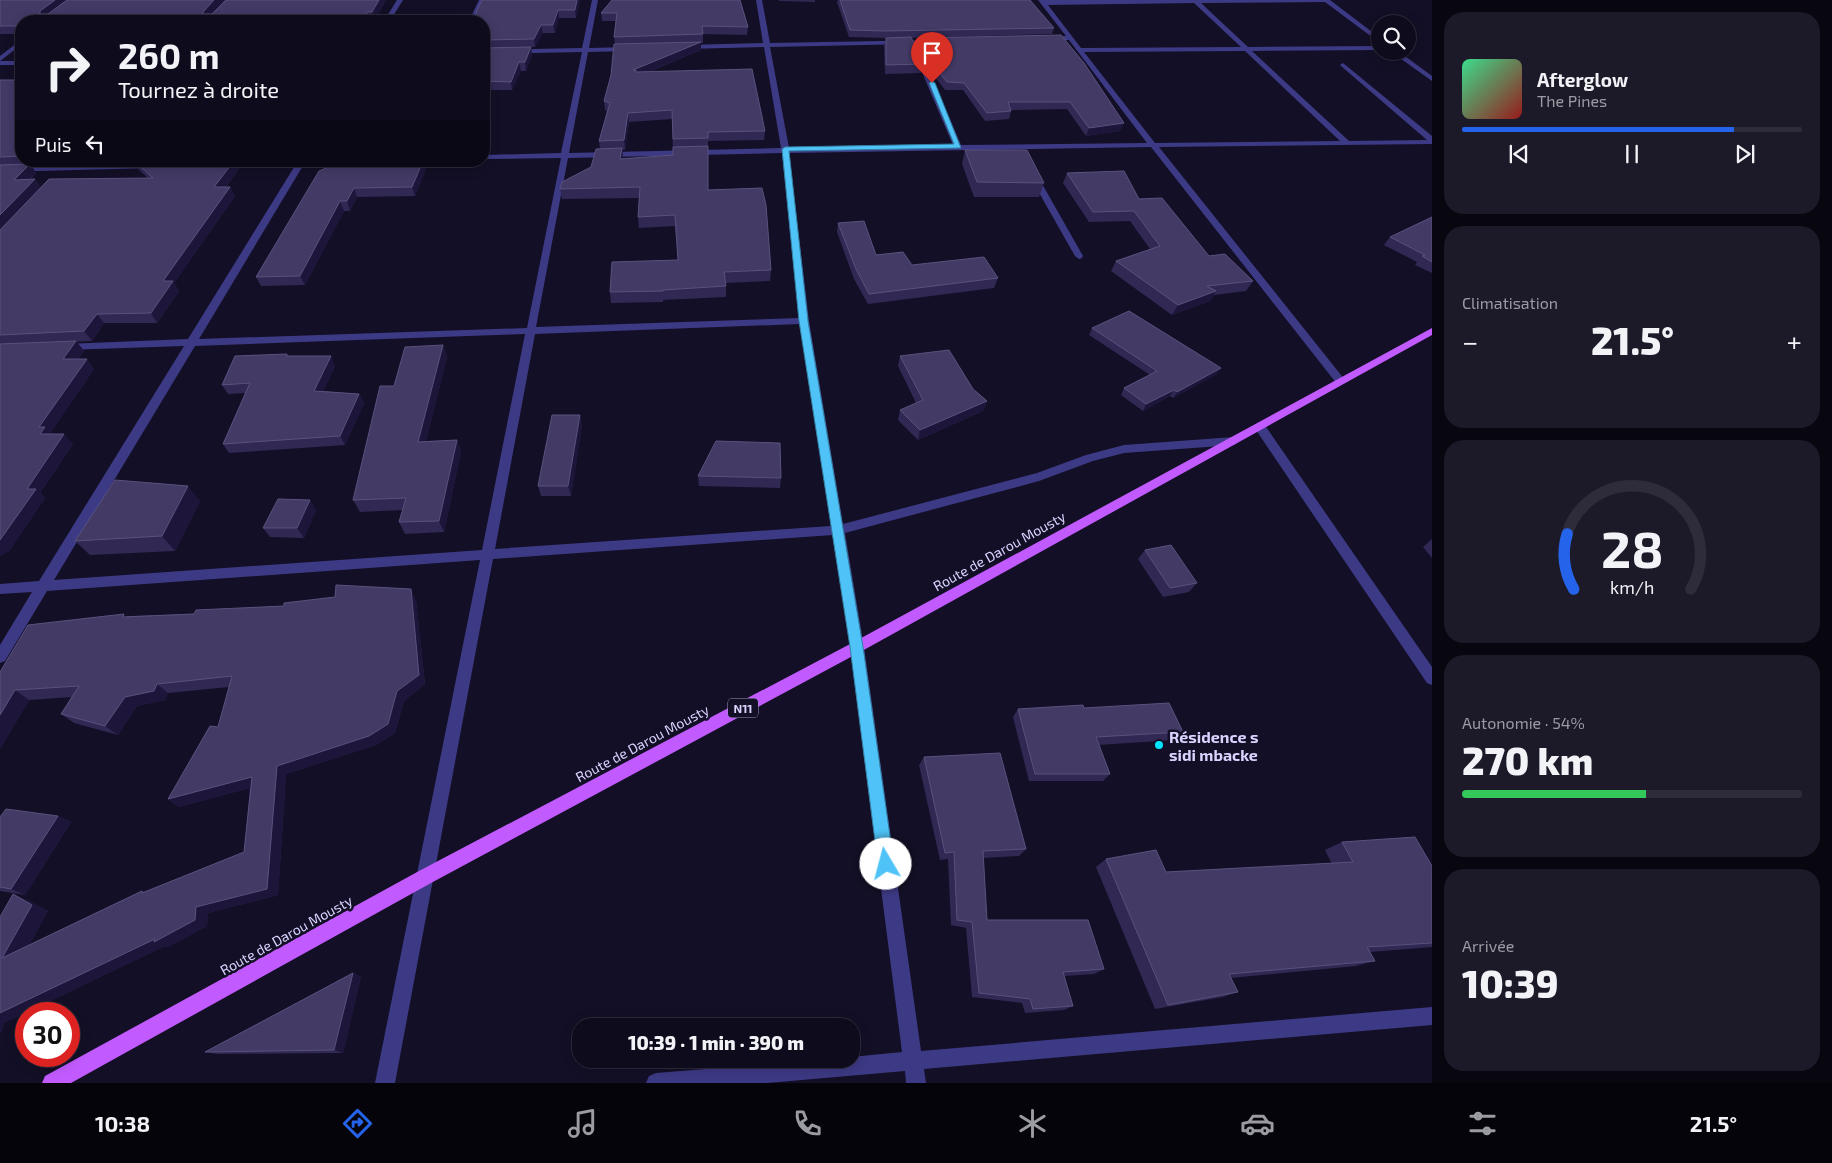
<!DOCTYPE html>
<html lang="fr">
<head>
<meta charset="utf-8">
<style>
	:root { --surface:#0e0b1c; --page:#1c1929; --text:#f1f3f6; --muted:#9b9ba3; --line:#2e2b3b; --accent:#2563eb }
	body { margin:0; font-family:"Exo 2",sans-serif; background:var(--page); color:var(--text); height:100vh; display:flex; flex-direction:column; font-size:19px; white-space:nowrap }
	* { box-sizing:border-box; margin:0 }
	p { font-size:16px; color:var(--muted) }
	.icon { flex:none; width:28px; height:28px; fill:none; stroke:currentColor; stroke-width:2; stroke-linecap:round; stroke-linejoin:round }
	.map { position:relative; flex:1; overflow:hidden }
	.side { display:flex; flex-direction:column; gap:12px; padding:12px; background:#08060f; width:400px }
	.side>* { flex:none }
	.top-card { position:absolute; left:15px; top:15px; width:475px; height:152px; border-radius:20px; box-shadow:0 2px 12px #0003,0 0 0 1px var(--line); background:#0e0b1c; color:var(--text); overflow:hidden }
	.buttons { position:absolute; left:1371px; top:15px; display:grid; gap:10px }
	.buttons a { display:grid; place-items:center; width:45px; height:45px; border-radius:50%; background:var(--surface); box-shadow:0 2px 12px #0003,0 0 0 1px var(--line); font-size:25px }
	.speed { position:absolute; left:15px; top:1002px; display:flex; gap:10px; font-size:25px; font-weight:700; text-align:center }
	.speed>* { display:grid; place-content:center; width:65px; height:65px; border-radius:50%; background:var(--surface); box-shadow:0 2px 12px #0003,0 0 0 1px var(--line); line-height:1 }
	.speed .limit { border:8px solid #d22; background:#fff; color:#111 }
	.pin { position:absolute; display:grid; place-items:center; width:42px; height:42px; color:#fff; margin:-51px -21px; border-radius:50% 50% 50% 0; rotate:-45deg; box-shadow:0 0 5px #0007 }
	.pin .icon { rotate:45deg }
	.me { position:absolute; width:55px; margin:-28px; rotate:352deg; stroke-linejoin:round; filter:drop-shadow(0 0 4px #0008) }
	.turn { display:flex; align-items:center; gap:18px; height:105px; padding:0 20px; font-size:22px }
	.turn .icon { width:65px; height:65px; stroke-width:2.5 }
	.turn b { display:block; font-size:35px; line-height:42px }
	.then { display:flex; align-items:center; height:48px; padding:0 20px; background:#0003; gap:10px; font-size:19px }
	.big { font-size:38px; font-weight:800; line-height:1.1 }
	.side .tile { flex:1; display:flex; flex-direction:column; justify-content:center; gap:8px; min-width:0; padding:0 18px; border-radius:20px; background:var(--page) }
	.side .dial { align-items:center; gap:0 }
	.dial svg { height:130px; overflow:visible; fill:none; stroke:var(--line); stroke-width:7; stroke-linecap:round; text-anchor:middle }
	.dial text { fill:var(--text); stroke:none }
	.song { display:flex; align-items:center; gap:15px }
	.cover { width:60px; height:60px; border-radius:8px; background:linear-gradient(135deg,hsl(150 70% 55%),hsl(0 70% 35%)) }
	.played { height:5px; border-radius:2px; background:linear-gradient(90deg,var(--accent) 80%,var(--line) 80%) }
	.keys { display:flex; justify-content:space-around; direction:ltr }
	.heat { display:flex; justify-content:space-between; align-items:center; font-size:28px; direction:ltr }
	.charge { height:8px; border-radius:4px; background:linear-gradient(90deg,#34c759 54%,var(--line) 0) }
	.trip { position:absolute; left:572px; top:1018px; width:288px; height:50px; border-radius:20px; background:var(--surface); box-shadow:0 2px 12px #0003,0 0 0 1px var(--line); font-weight:800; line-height:50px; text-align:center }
	.dock { display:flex; height:80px; justify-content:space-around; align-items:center; background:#06040b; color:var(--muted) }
	.dock .icon { width:35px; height:35px }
	.dock .selected { color:var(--accent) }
	.dock b { font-size:22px; color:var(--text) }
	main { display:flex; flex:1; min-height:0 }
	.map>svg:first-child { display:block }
</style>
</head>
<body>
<main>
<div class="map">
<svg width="1432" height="1083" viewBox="0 0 1432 1083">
	<rect width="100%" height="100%" fill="#130f26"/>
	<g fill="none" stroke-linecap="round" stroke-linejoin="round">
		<g fill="#3d3a85" fill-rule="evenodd">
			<polygon points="397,0 403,0 390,21 384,21"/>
			<polygon points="479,0 485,0 475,21 469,21"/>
			<path d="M592,0h6l-9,48 40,-1 3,2 -3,2 -41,1 -19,101 212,-5 -17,-101 -78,2 -3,-2 3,-2 77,-2 -7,-43h6l8,43 168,-3 1,1 -3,2h-19l44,102 186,-2 -78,-103h-25v-2l2,-1 20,-1 -28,-36h292l50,38v5l-55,-41 -124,1 47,44 132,-1v4l-128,1 97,90 78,-1 -86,-74 -1,-1 3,-2 89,73v8l-273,3 186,233 1,2 -5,3 -4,-1 -186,-237 -362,6 20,168 34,203 194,-51 49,-18 38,-10 110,-8 6,4 -6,4 -110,8 -31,8 -54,20 -194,52 19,114 57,404 511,-44v18l-508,44 2,14h-20l-1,-12 -138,12h-121l3,-7 7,-3 171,-14h24v-2l51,-5 -52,-405 -17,-112 -340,24 -98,524h-20l105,-523 -433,31 -42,70 -5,2v-18l32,-53 -32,2v-10l39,-3 145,-235 -119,4 -5,-3 5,-3 123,-5 108,-175 -73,2h-3v-4l110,-1 -4,2 -22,1 -105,175 328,-11 34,-170 -77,1v-4l77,-2 21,-101 -98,2v-4l98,-2zM1194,3l47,44 -160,1 -33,-43zM910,44l43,101 -164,3 -19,-101zM1245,51l95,90 -185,2 -71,-91zM782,153l17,165 -263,9 32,-169zM800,324l31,202 -336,23 40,-215zM525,334l-43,216 -428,30 141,-234z"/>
			<polygon points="21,40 21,45 0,61 0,56"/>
			<polygon points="1390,51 1398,51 1432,76 1432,81"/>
			<rect x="0" y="61" width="21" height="4"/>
			<polygon points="156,164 156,168 153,168 0,172 0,168"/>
			<polygon points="1030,173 1037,175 1083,256 1082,258 1079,259 1075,256 1029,175"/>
			<polygon points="1260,423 1264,424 1432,667 1432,685 1427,683 1256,430 1254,427"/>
		</g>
		<polygon fill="#c25bff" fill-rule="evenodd" points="1432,328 1432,335 862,651 431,883 71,1083 42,1083 45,1076 419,871 852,643"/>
	</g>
	<g fill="#312854" fill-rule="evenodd">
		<polygon points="0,0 386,0 375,20 371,20 370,21 21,21 21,34 0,34"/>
		<polygon points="580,0 576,18 559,18 555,33 543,33 535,47 531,47 532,55 526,71 521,71 512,90 484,90 484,21"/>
		<path d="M612,0l136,27 -1,8 -44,-1v9h-2v7l-52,22 116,59 -1,9 -56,1v49l63,80 -1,11 -44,2v14l-63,3v2l-52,1 -1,-11 68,-32 -3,-34 -36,2 -1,-11 1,-19 -77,1 -2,-10 31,-22 9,-18 -1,-8 8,-30 -2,-1 -1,-9 7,-26 4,-31 -1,-7 2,-16h-14l-1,-8zM672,119l1,36 -50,4 -1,-9h3l4,-28z"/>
		<polygon points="779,0 815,0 815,2 779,1"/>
		<polygon points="838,0 1030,0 1054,28 1052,34 912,38 923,64 921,73 885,74 884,46 886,38 849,37 837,2"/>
		<polygon points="921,38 1124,123 1120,131 1086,136 1067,109 1011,110 1011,111 1009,119 985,121 963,90 945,90 932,73 920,46"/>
		<polygon points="21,78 21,161 49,161 45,165 31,165 36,173 30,180 35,179 41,188 148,178 139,170 134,162 130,162 129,161 238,161 240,167 226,187 230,187 235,196 174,283 179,291 157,323 104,323 92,341 68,342 76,341 84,351 78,359 94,369 50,433 73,444 40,493 45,498 9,551 0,556 0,80 19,80"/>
		<polygon points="965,150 1044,183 1039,197 974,197 962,164"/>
		<polygon points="343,161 429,161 415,196 357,197 350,211 344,211 305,285 261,286 256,277"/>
		<polygon points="1067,173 1139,199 1209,256 1253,281 1246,291 1214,295 1210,301 1172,315 1111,271 1116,261 1150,249 1130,221 1089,222 1063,183"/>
		<polygon points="1432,217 1432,273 1415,265 1417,262 1384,245 1390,237"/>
		<polygon points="838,223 876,255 912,265 998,278 994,288 868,304 854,279 837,232"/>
		<polygon points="1092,328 1217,374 1173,398 1170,396 1143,411 1121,395 1124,388 1150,375 1089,335"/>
		<polygon points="443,345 447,357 426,441 457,440 461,452 444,532 405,534 399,522 403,510 360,512 353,500 394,386"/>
		<polygon points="288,356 335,366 323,391 359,394 364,403 345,445 229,453 223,444 245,393 228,394 222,385"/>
		<polygon points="900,356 973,389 987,401 983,411 918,440 898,420 900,410 916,403 898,366"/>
		<polygon points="582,425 571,496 541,496 538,486"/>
		<polygon points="698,476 781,478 780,488 699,486"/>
		<polygon points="200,501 175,551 90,555 75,541"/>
		<polygon points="316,510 304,538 270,537 263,528"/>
		<polygon points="1432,539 1432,558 1423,547"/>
		<polygon points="1145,550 1197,583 1189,592 1163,597 1138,559"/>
		<polygon points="416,600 425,684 404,701 395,733 376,745 286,774 278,895 208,913 207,926 168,947 165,946 4,1023 2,1032 29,901 48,911 29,945 142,891 145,892 244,852 250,788 179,807 168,799 218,727 229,687 168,693 165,700 137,706 118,735 74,723 61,714 72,697 29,700 0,749 0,672 128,616 194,614"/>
		<polygon points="1084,708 1183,732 1174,740 1098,745 1110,774 1103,781 1029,781 1013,717 1018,709"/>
		<polygon points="924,757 1026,849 1019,856 983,858 987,920 1104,969 1094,974 1064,976 1073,1006 1064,1010 1025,1013 1022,1003 972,997 966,928 951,925 948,859 940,860 919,765"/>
		<polygon points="58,816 71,822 25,895 0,891 0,817"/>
		<polygon points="1342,842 1432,866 1432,947 1370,952 1375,961 1356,966 1231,978 1238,992 1223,997 1155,1009 1096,867 1106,859 1166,872 1332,864 1325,850"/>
		<polygon points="353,973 361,977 343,1053 217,1054 205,1052"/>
	</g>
	<g fill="#1d163a">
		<polygon points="55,0 69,0 45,20 40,14 40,11"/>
		<polygon points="214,0 225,0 207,21 203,14 203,12"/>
		<polygon points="379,0 386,0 375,20 372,12"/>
		<polygon points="577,0 580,0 576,18 575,10"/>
		<polygon points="558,10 559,18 555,33 553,25"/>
		<polygon points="368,12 371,20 370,21 362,21"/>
		<polygon points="541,25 543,33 535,47 534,39"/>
		<polygon points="701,42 701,50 636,77 633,70"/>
		<polygon points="531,47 532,55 526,71 525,62"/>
		<polygon points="519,62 521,71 512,90 511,82"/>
		<polygon points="628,113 629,122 625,150 624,140"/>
		<polygon points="1124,123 1120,131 1086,136 1089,128"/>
		<polygon points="622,148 623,159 621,170 620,159"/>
		<polygon points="43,161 49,161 45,165"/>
		<polygon points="234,161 238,161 240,167 219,196 214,187"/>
		<polygon points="423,161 429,161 415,196 412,187"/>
		<polygon points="30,164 36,173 20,189 14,180"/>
		<polygon points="35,179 42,189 0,231 0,215"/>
		<polygon points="230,187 235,196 174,283 179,291 157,323 151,313 163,281"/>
		<polygon points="354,188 357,197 350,211 347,201"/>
		<polygon points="340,201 344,211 305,285 300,276"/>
		<polygon points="1216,291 1210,301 1172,315 1178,305"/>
		<polygon points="97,314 104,323 92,341 84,331"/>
		<polygon points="76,341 84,351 70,369 63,359"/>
		<polygon points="443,345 447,357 423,453 418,442"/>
		<polygon points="331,356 335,366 319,400 314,391"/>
		<polygon points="87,359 94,369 50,433 54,437 40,434 39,427"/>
		<polygon points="1221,368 1217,374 1173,398 1177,392"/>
		<polygon points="1174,390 1170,396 1143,411 1146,404"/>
		<polygon points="359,394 364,403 345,445 340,436"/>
		<polygon points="987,401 983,411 918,440 920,430"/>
		<polygon points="580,415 582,425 571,496 568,486"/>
		<polygon points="64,434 73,444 40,493 45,498 9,551 0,556 0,540 27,489"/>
		<polygon points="457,440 461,452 444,532 439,521"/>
		<polygon points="188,486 200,501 175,551 162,536"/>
		<polygon points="310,500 316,510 304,538 297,528"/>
		<polygon points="411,589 416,600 425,684 404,701 395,733 376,745 286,774 278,895 208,913 207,926 168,947 165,946 4,1023 2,1032 0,1033 0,1013 196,907 267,889 277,766"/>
		<polygon points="157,684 168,693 165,700 137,706 118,735 105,726 125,697"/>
		<polygon points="15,690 29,700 0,749 0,715"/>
		<polygon points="252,777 262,785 179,807 168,799"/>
		<polygon points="58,816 71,822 25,895 11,889"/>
		<polygon points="13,894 29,901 48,911 20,963 2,958"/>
		<polygon points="353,973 361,977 343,1053 334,1050"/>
	</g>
	<g fill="#433a66" stroke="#5a527e">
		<polygon points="0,0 55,0 40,11 40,14 48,14 67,0 214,0 203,12 203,14 212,14 226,0 379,0 372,12 368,12 362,21 21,21 21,26 0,26"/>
		<polygon points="482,0 577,0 575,10 558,10 553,25 541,25 534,39 484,40 484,21 474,21 477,10"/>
		<polygon points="612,0 740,0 748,27 702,26 703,34 614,37 617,13 601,13"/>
		<polygon points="840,0 1030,0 1054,28 885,31 850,30"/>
		<polygon points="1061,35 1084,63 1124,123 1089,128 1070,102 1008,102 1011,111 987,113 964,83 947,82 933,65 921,38"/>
		<polygon points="911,37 923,64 886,65 886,38"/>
		<polygon points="701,42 633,70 636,70 636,72 752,69 765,131 708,132 708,138 673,139 672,110 628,113 624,140 599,141 610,103 604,101 611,75 614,44"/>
		<polygon points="531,47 525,62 519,62 511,82 484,81 484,48"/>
		<polygon points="21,78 21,156 0,157 0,80 19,80"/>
		<polygon points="708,146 708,190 762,188 766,205 771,270 724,272 726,286 663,290 663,291 610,292 612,262 678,260 675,215 638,217 640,187 560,189 562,182 591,167 596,149 622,148 620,159 673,155 673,147"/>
		<polygon points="965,150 1027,150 1044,183 977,182"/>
		<polygon points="134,161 234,161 214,187 230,187 163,281 173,281 151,313 97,314 84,331 0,335 0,230 49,179 153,178"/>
		<polygon points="343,161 423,161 412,187 354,188 347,201 340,201 300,276 256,277 319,171"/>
		<polygon points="30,164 14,180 35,179 0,215 0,165"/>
		<polygon points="1124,171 1139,199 1162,198 1209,256 1225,254 1253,281 1207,286 1216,291 1178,305 1116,261 1160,246 1134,211 1093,212 1067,173"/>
		<polygon points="1432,217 1432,262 1422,256 1425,255 1390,237"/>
		<polygon points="864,221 876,255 903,252 912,265 984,257 998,278 869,294 856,269 838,223"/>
		<polygon points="1129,311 1221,368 1177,392 1174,390 1146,404 1124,388 1157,371 1092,328"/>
		<polygon points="76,341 63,359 87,359 39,427 45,427 40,434 64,434 27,489 36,489 0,540 0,344"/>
		<polygon points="443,345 418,442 457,440 439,521 399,522 406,498 353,500 380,386 394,386 405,347"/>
		<polygon points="949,350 973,389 987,401 920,430 900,410 923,400 900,356"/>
		<polygon points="287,354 287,356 331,356 314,391 359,394 340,436 223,444 250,383 222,385 235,356"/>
		<polygon points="552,415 580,415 568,486 538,486"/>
		<polygon points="716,441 780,443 781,478 698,476"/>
		<polygon points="115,480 188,486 162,536 75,541"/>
		<polygon points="278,499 310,500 297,528 263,528"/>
		<polygon points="1171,545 1197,583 1170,588 1145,550"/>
		<polygon points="336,585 411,589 419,675 397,691 388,724 369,736 277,766 267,889 196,907 195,920 154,942 155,939 0,1013 0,917 13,894 32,905 2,958 142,891 142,893 244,852 252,777 168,799 210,726 218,727 232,676 157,684 154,691 125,697 105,726 61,714 79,686 15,690 0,715 0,672 28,625 124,614 123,617 194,614 196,610 284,606 284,603 335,597"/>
		<polygon points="1169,703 1183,732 1096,737 1110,774 1035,774 1018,709 1083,705 1084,708"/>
		<polygon points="1000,753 1026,849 983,851 987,920 1088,920 1104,969 1063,972 1073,1006 1033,1009 1030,999 979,993 972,922 957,920 954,852 945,853 924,757"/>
		<polygon points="6,809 58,816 11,889 0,887 0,817"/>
		<polygon points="1415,837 1432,866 1432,943 1367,947 1375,961 1229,974 1238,992 1168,1005 1106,859 1156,850 1166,872 1353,862 1342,842"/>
		<polygon points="353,973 334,1050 205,1052"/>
	</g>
	<polygon fill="#4fc3f7" stroke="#337fa1" points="932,81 935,83 961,148 789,151 808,321 863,647 894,864 891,869 886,871 881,869 878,864 850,647 799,321 782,149 785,147 954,144 929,83"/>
	<circle fill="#00e5ff" stroke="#130f26" stroke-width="2" cx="1159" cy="745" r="5"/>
	<g text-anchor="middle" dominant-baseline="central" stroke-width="5" stroke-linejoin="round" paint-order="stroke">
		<rect fill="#130f26" stroke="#9e99be" stroke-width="1" x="728" y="698.5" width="30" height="19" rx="4"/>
		<g font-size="12" font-weight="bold" fill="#d9d4ff">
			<text x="743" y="708">N11</text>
		</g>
		<g font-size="14" fill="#d9d4ff" stroke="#130f26">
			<text transform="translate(999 551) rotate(-29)">Route de Darou Mousty</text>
			<text transform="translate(642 743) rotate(-28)">Route de Darou Mousty</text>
			<text transform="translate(286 935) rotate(-29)">Route de Darou Mousty</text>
		</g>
		<g font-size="16" font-weight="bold" fill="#d9d4ff" stroke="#130f26" text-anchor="start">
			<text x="1169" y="736">Résidence s<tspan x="1169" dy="18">sidi mbacke</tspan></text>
		</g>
	</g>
</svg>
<div class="buttons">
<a><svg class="icon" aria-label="search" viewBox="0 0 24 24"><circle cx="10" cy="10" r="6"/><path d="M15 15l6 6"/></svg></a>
</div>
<div class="speed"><div class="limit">30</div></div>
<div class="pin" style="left:932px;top:83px;background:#d93025"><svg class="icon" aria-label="arrive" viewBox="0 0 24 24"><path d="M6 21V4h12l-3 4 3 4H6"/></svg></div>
<svg class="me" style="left:886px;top:864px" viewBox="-20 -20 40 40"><circle r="19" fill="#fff"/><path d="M0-13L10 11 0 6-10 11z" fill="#4fc3f7"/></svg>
<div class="trip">10:39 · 1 min · 390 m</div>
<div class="top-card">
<div class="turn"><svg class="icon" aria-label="right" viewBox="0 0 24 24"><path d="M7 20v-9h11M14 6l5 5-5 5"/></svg><div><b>260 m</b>Tournez à droite</div></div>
<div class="then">Puis<svg class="icon" aria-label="left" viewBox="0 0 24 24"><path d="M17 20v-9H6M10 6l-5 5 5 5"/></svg></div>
</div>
</div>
<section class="side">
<div class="tile">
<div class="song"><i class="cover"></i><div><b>Afterglow</b><p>The Pines</p></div></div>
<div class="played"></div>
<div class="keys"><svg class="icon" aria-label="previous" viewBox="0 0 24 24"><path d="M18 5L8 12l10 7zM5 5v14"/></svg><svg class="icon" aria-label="pause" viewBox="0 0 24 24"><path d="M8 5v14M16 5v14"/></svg><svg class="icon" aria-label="next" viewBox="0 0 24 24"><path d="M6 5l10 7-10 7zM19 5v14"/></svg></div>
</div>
<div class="tile"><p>Climatisation</p>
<div class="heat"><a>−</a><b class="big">21.5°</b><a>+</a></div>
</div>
<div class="tile dial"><svg viewBox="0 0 100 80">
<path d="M14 69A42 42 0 1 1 86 69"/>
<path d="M14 69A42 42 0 0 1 10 35" stroke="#2563eb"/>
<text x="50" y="56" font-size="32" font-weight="700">28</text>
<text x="50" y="72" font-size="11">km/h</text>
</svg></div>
<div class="tile"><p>Autonomie · 54%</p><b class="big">270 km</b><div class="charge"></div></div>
<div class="tile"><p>Arrivée</p><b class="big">10:39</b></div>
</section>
</main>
<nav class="dock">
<b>10:38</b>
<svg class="icon selected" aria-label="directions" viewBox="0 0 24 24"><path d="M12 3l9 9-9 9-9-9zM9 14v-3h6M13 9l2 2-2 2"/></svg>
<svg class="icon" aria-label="music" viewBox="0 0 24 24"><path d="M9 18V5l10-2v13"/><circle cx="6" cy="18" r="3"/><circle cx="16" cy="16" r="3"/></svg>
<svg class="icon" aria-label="phone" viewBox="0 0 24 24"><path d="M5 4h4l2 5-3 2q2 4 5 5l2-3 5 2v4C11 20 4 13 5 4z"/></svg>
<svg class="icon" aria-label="climate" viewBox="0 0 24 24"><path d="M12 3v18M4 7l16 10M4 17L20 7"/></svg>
<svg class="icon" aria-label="car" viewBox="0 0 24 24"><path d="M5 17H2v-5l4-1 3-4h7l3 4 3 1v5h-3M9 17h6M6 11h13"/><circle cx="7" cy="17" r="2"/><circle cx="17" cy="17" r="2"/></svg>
<svg class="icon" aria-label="filters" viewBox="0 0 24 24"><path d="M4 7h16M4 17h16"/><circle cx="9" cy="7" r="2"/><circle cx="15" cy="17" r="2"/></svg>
<b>21.5°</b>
</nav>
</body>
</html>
